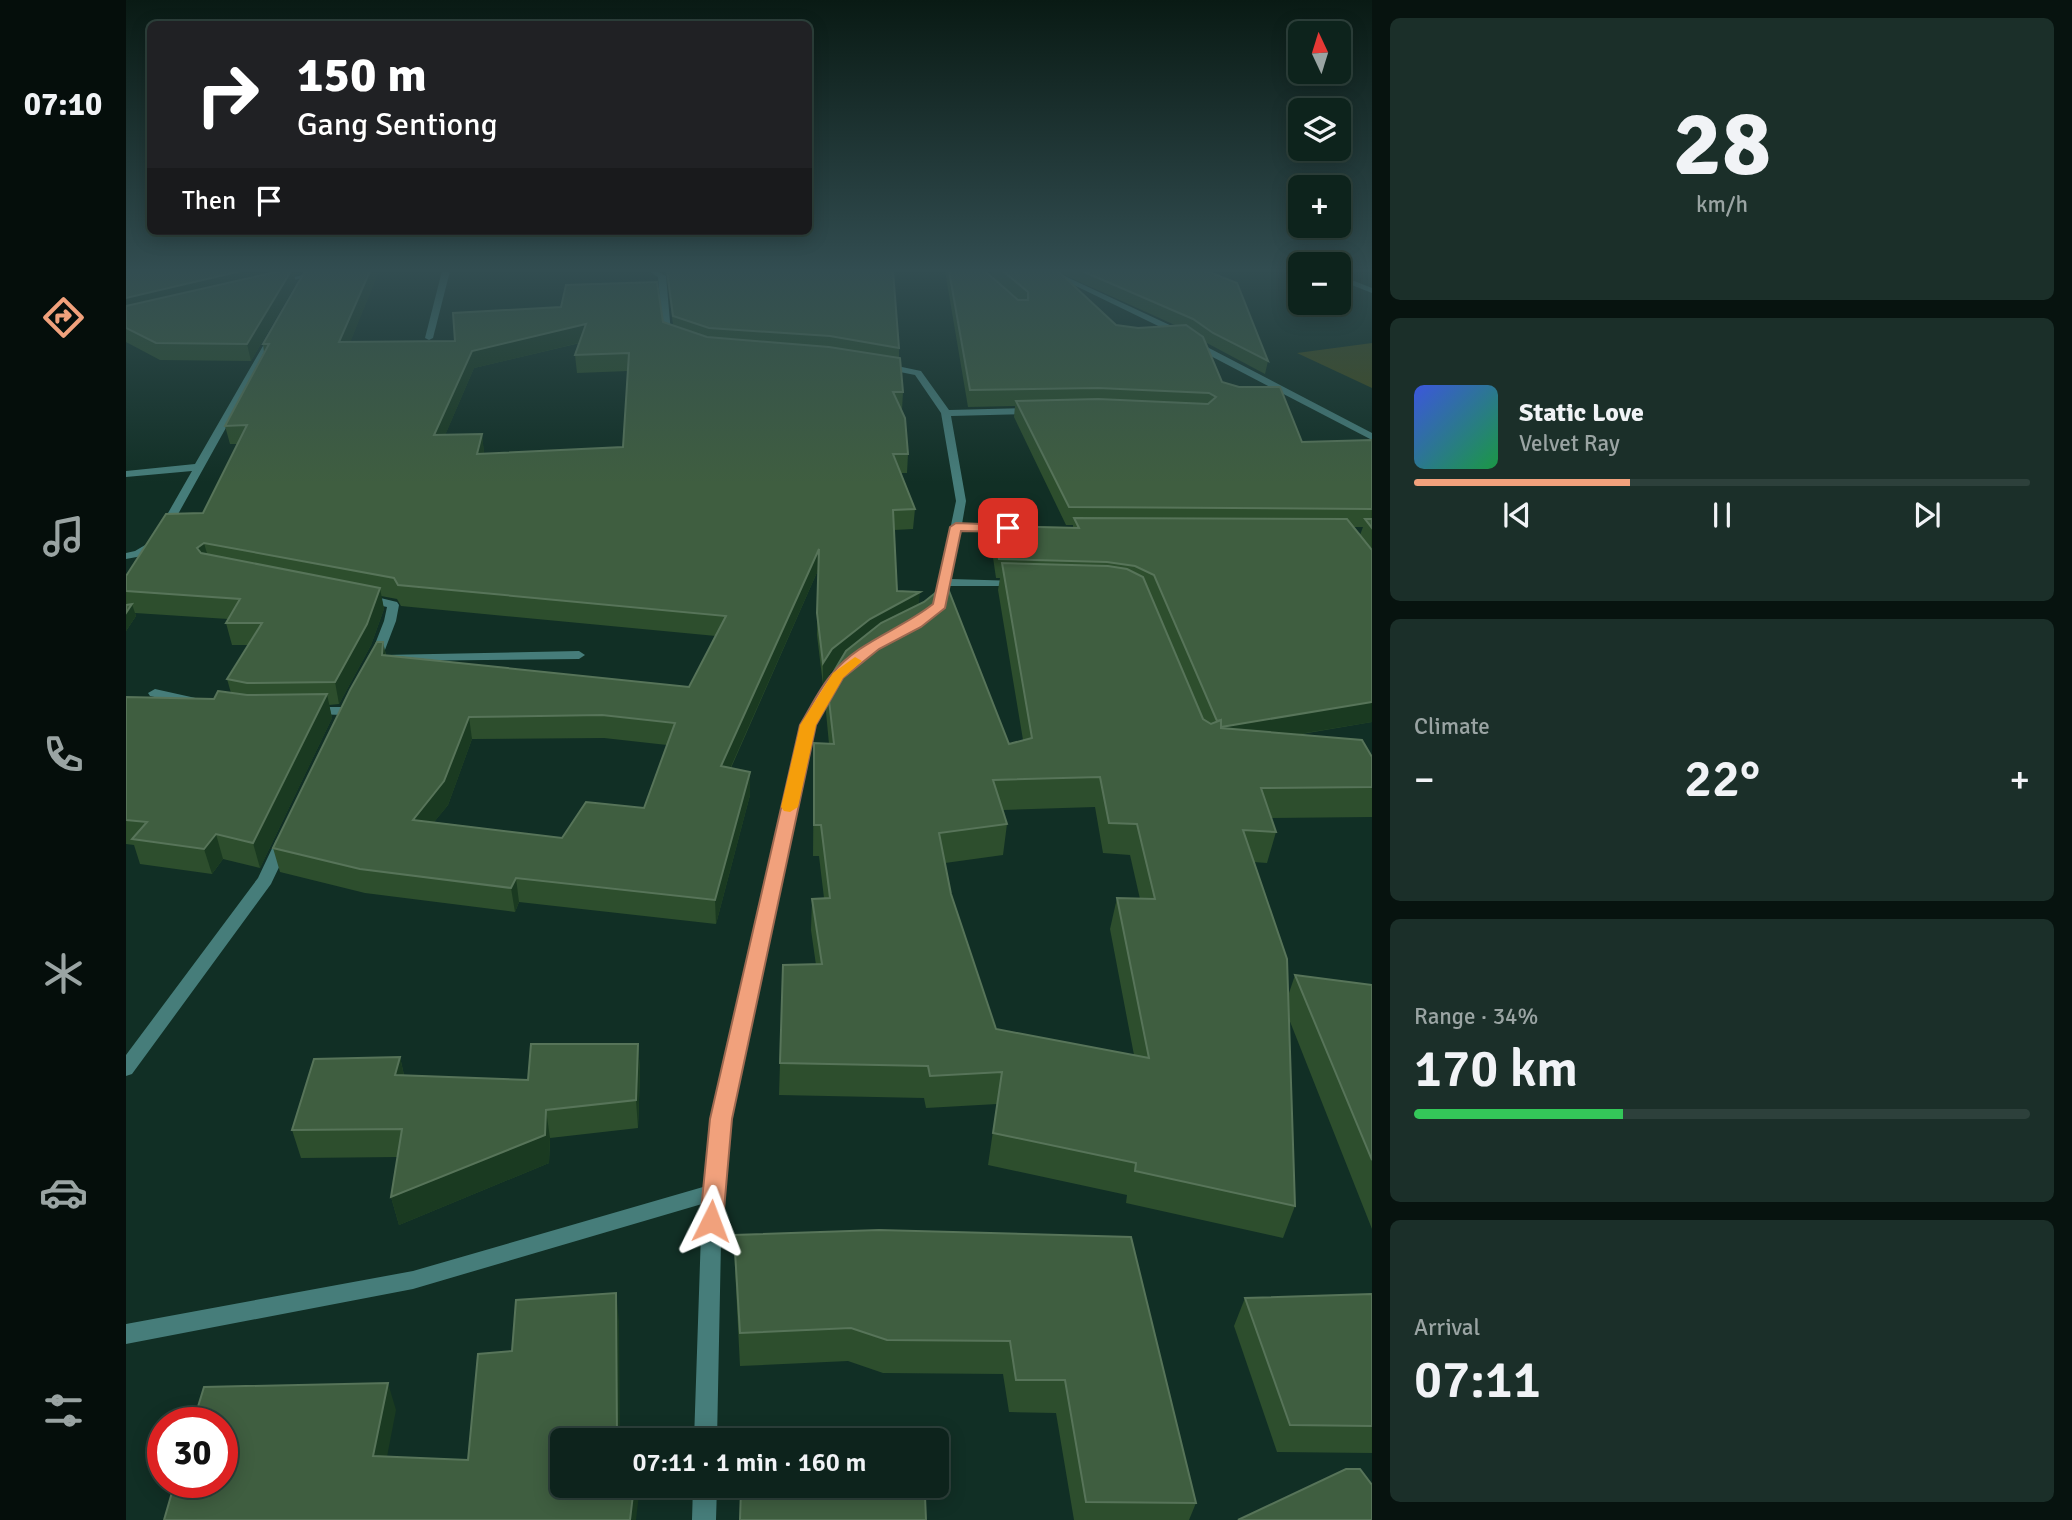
<!DOCTYPE html>
<html lang="en">
<head>
<meta charset="utf-8">
<style>
	:root { --surface:#0d231c; --page:#1b2f29; --text:#f1f3f6; --muted:#9aa4a3; --line:#2d403b; --accent:#f1a17c }
	body { margin:0; font-family:Signika,sans-serif; background:var(--page); color:var(--text); height:100vh; display:flex; flex-direction:column; font-size:26px; white-space:nowrap }
	* { box-sizing:border-box; margin:0 }
	p { font-size:23px; color:var(--muted) }
	.icon { flex:none; width:38px; height:38px; fill:none; stroke:currentColor; stroke-width:2; stroke-linecap:round; stroke-linejoin:round }
	.map { position:relative; flex:1; overflow:hidden }
	.drawer { display:flex; flex-direction:column; gap:18px; padding:18px; background:#07130f; width:700px }
	.drawer>* { flex:none }
	.banner { position:absolute; left:21px; top:21px; width:665px; height:214px; border-radius:10px; box-shadow:0 4px 18px #0003,0 0 0 2px var(--line); background:#202124; color:#fff; overflow:hidden }
	.needle { width:46px; rotate:356deg }
	.tools { position:absolute; left:1162px; top:21px; display:grid; gap:14px }
	.tools a { display:grid; place-items:center; width:63px; height:63px; border-radius:10px; background:var(--surface); box-shadow:0 4px 18px #0003,0 0 0 2px var(--line); font-size:35px }
	.speed { position:absolute; left:21px; top:1407px; display:flex; gap:14px; font-size:35px; font-weight:700; text-align:center }
	.speed>* { display:grid; place-content:center; width:91px; height:91px; border-radius:50%; background:var(--surface); box-shadow:0 4px 18px #0003,0 0 0 2px var(--line); line-height:1 }
	.speed .limit { border:10px solid #d22; background:#fff; color:#111 }
	.pin { position:absolute; display:grid; place-items:center; width:60px; height:60px; color:#fff; margin:-30px; border-radius:14px; box-shadow:0 4px 10px #0006 }
	.me { position:absolute; width:77px; margin:-38px; rotate:3deg; stroke-linejoin:round; filter:drop-shadow(0 0 5px #0008) }
	.turn { display:flex; align-items:center; gap:24px; height:147px; padding:0 35px; font-size:32px }
	.turn .icon { width:91px; height:91px; stroke-width:2.5 }
	.turn b { display:block; font-size:49px; line-height:60px }
	.then { display:flex; align-items:center; height:66px; padding:0 35px; background:#0003; gap:14px; font-size:26px }
	.big { font-size:52px; font-weight:600; line-height:1.1 }
	.drawer .widget { flex:1; display:flex; flex-direction:column; justify-content:center; gap:10px; min-width:0; padding:0 24px; border-radius:10px; background:var(--page) }
	.drawer .dial { align-items:center; gap:0 }
	.dial b { font-size:91px; line-height:1 }
	.song { display:flex; align-items:center; gap:21px }
	.cover { width:84px; height:84px; border-radius:10px; background:linear-gradient(135deg,hsl(230 70% 55%),hsl(140 70% 35%)) }
	.played { height:7px; border-radius:4px; background:linear-gradient(90deg,var(--accent) 35%,var(--line) 35%) }
	.keys { display:flex; justify-content:space-around; direction:ltr }
	.heat { display:flex; justify-content:space-between; align-items:center; font-size:38px; direction:ltr }
	.charge { height:10px; border-radius:5px; background:linear-gradient(90deg,#34c759 34%,var(--line) 0) }
	.trip { position:absolute; left:424px; top:1428px; width:399px; height:70px; border-radius:10px; background:var(--surface); box-shadow:0 4px 18px #0003,0 0 0 2px var(--line); font-weight:600; line-height:70px; text-align:center }
	main { display:flex; flex:1; min-height:0 }
	.menu { display:flex; flex-direction:column; width:126px; justify-content:space-around; align-items:center; background:#050e0b; color:var(--muted) }
	.menu .icon { width:49px; height:49px }
	.menu .active { color:var(--accent) }
	.menu b { font-size:32px; color:var(--text) }
	.map>svg:first-child { display:block }
</style>
</head>
<body>
<main>
<nav class="menu">
<b>07:10</b>
<svg class="icon active" aria-label="directions" viewBox="0 0 24 24"><path d="M12 3l9 9-9 9-9-9zM9 14v-3h6M13 9l2 2-2 2"/></svg>
<svg class="icon" aria-label="music" viewBox="0 0 24 24"><path d="M9 18V5l10-2v13"/><circle cx="6" cy="18" r="3"/><circle cx="16" cy="16" r="3"/></svg>
<svg class="icon" aria-label="phone" viewBox="0 0 24 24"><path d="M5 4h4l2 5-3 2q2 4 5 5l2-3 5 2v4C11 20 4 13 5 4z"/></svg>
<svg class="icon" aria-label="climate" viewBox="0 0 24 24"><path d="M12 3v18M4 7l16 10M4 17L20 7"/></svg>
<svg class="icon" aria-label="car" viewBox="0 0 24 24"><path d="M5 17H2v-5l4-1 3-4h7l3 4 3 1v5h-3M9 17h6M6 11h13"/><circle cx="7" cy="17" r="2"/><circle cx="17" cy="17" r="2"/></svg>
<svg class="icon" aria-label="filters" viewBox="0 0 24 24"><path d="M4 7h16M4 17h16"/><circle cx="9" cy="7" r="2"/><circle cx="15" cy="17" r="2"/></svg>
</nav>
<div class="map">
<svg width="1246" height="1520" viewBox="0 0 1246 1520">
	<rect width="100%" height="100%" fill="#112f25"/>
	<polygon fill="#424c1c" points="1246,343 1246,388 1171,353"/>
	<g fill="none" stroke-linecap="round" stroke-linejoin="round">
		<g fill="#467d7a" fill-rule="evenodd">
			<polygon points="192,271 203,271 153,284 149,282"/>
			<polygon points="316,271 324,271 307,338 303,340 299,338"/>
			<polygon points="523,271 531,271 540,276 545,333 550,334 550,338 537,334 532,277"/>
			<polygon points="919,271 928,271 1063,334 1083,348 1246,433 1246,440 1077,352 1057,338"/>
			<polygon points="1213,275 1246,288 1246,293 1213,280"/>
			<polygon points="145,332 152,334 36,543 16,556 0,559 0,553 9,551 26,541 66,471 0,477 0,471 69,464"/>
			<polygon points="757,363 795,371 823,410 906,408 911,411 906,414 825,416 840,501 836,524 884,526 889,529 884,532 835,530 825,579 892,581 898,584 896,586 824,586 819,605 811,605 809,602 830,501 815,413 789,375 754,368 754,364"/>
			<polygon points="238,594 271,602 273,605 270,621 257,655 453,651 459,655 453,659 262,661 256,657 250,661 246,660 244,657 258,621 261,607 234,601 232,598"/>
			<polygon points="710,675 716,679 689,725 604,1119 596,1193 591,1440 568,1440 576,1204 287,1289 0,1344 0,1324 287,1271 577,1187 586,1119 675,725 705,676"/>
			<polygon points="29,689 74,699 76,702 69,706 24,696 22,693"/>
			<polygon points="186,707 219,707 226,711 219,715 181,714 179,711"/>
			<polygon points="158,835 166,840 145,884 6,1074 0,1076 0,1055 132,878 150,840"/>
			<polygon points="567,1486 591,1486 590,1520 566,1520"/>
		</g>
	</g>
	<g fill="#2d4e2d" fill-rule="evenodd">
		<path d="M0,271h253l-29,71 105,-1 208,-19 10,3 -7,-54h227l6,77v10l4,34 -1,18 6,44 -1,19h-6l14,36 -2,20 -19,1 3,61 22,13 90,140 14,-4 -25,-150 2,-12h-4l-5,-34 2,-18 80,1v-2h-7l-52,-108 1,-11 -47,1 -23,-136h40l33,29 -26,-24v-5h215l61,90 -3,13 -60,-32 17,40 80,60 70,-2v282l-76,13 76,22v60l-101,1 5,14 -9,31 -13,-1 34,134 7,-21 77,10v244l-83,-210 6,187 -12,32 -157,-35 1,-8 -139,-30 9,-61 -71,4 -2,-10 -145,-3 1,-32 36,-98 -5,-35 1,-31 12,-1 -5,-42h-6l1,-113 15,1 -3,-32 1,-29 10,-17 -6,5 -8,14 -6,-50 1,-65 -87,198 19,27 -34,129 -197,-22 -4,10 -150,-19 -85,-21 -7,-24 110,-206 3,13 303,32 27,-51 -315,-30 -4,-7 -16,-3 3,13 -13,36 -32,59 -10,1 3,13 -72,150 -37,-9 -11,15 -72,-10 -6,-19 -8,-1v-147l88,2 17,-6 -4,-14 21,-34h-16l-6,-22 2,-4 -93,-6 1,3 -10,15v-55l77,-63 35,-69h-8l-5,-18 39,-74 -1,-8 41,-72 -10,2 2,9 -45,78 -91,-1 -34,-18zM934,273l117,53 -39,2 -22,-3zM454,343l-5,12 2,18 51,-2 -5,76 -139,7 -2,-20 -37,1 29,-67zM1227,527h10l-3,8zM478,738l63,7 -23,63 -82,30 -128,-16 14,-17 24,-66zM969,807l8,46 27,2 10,44 -23,-1 -7,31 24,126 -138,-26 -45,-135 -6,-31 58,-8 4,-31 -4,-14z"/>
		<polygon points="512,1044 514,1072 512,1128 424,1138 423,1163 273,1225 265,1197 272,1157 175,1158 166,1130 274,1057 278,1075 402,1080"/>
		<polygon points="608,1235 1005,1237 1070,1503 1063,1520 948,1520 930,1413 883,1412 877,1374 757,1373 722,1361 614,1366 609,1268"/>
		<polygon points="1246,1294 1246,1453 1151,1452 1108,1326 1119,1298"/>
	</g>
	<g fill="#1a3a21">
		<polygon points="115,271 183,271 168,274 170,283 125,361 121,344 0,315 0,298"/>
		<polygon points="244,271 253,271 217,360 213,342"/>
		<polygon points="460,324 461,341 348,368 311,454 308,435 346,351"/>
		<polygon points="356,434 358,453 354,474 351,454"/>
		<polygon points="78,543 84,564 71,548"/>
		<polygon points="693,549 692,570 595,789 595,766"/>
		<polygon points="254,588 258,609 245,645 213,704 209,682"/>
		<polygon points="794,592 792,613 742,641 705,671 697,685 697,663 706,649 744,619"/>
		<polygon points="6,604 10,616 0,631 0,613"/>
		<polygon points="257,642 261,664 256,655"/>
		<polygon points="201,694 206,718 134,868 127,843"/>
		<polygon points="1246,702 1246,722 1088,748 1094,727"/>
		<polygon points="343,717 346,739 322,805 291,843 287,820"/>
		<polygon points="624,772 624,795 590,924 589,900"/>
		<polygon points="90,834 97,859 86,874 78,849"/>
		<polygon points="390,878 393,902 389,912 385,888"/>
		<polygon points="512,1044 514,1072 512,1128 510,1100"/>
		<polygon points="274,1057 280,1085 269,1075"/>
		<polygon points="420,1110 424,1138 423,1163 273,1225 265,1197"/>
		<polygon points="490,1293 493,1321 494,1440 491,1440"/>
		<polygon points="262,1383 270,1410 256,1483 247,1456"/>
		<polygon points="508,1486 512,1486 513,1494 510,1520 504,1520"/>
	</g>
	<g fill="#3f5e40" stroke="#577459" stroke-width="2" fill-rule="evenodd">
		<polygon points="0,271 115,271 0,298"/>
		<polygon points="154,271 165,271 121,344 30,343 0,328 0,306"/>
		<path d="M179,271h65l-31,71 116,-1 -2,-28 108,-6 5,-22 91,-3 6,40 44,15 122,10 71,11 3,34h-10l12,26 3,36h-15l22,55 -22,1 4,81 23,1 -50,27 -38,30 -9,14 -6,-50 2,-64 -98,217 29,6 -35,128 -199,-22 -5,10 -151,-19 -87,-21 77,-158 27,-48h6l-1,13 307,32 37,-71 -328,-31 -4,-7 -190,-35 -7,5 4,5 179,35 -13,36 -32,58 -88,1 -20,-4 35,-56h-36l14,-24 -114,-8v-15l40,-62 37,-1 44,-88 -22,1 44,-82h-6zM460,324l-11,31 54,-2 -6,94 -146,7 5,-20 -48,1 38,-84zM476,715l73,8 -31,85 -58,-6 -24,36 -149,-18 31,-39 25,-64z"/>
		<polygon points="541,271 767,271 773,348 704,336 583,328 547,316"/>
		<polygon points="823,271 859,271 892,300 902,300 902,292 877,271 932,271 990,325 1012,328 1060,325 1077,337 1096,382 1113,387 1154,387 1176,442 1246,440 1246,509 943,507 890,401 972,399 1082,404 1090,397 1083,393 972,388 844,390"/>
		<polygon points="956,271 1081,271 1111,283 1142,361 1087,333 1067,319"/>
		<polygon points="948,518 1221,519 1246,550 1246,702 1095,727 1095,720 1091,721 1028,575 1009,566 981,562 873,559 867,526 953,528"/>
		<polygon points="1239,519 1246,519 1246,528"/>
		<path d="M876,563l106,3 19,3 16,8 60,142 8,5 10,-4v8l141,12 10,17v30l-111,1 15,44 -33,-2 44,129 8,247 -160,-35 1,-8 -143,-30 9,-61 -72,4 -2,-10 -148,-3 3,-98 39,-1 -10,-65 18,-1 -9,-73h-7v-82l20,1 -7,-61 19,-32 35,-28 43,-21 20,-16h3l62,158 23,-6zM974,777l9,46 28,1 18,75 -38,-1 32,160 -153,-29 -45,-135 -12,-61 68,-9 -14,-44z"/>
		<polygon points="6,604 0,613 0,605"/>
		<polygon points="92,691 121,695 201,694 127,843 90,834 78,849 6,839 21,822 0,820 0,697 88,699"/>
		<polygon points="1169,975 1246,985 1246,1160"/>
		<polygon points="405,1044 512,1044 510,1100 420,1110 419,1135 265,1197 276,1129 166,1130 188,1059 274,1057 269,1075 402,1080"/>
		<polygon points="753,1230 1005,1237 1070,1503 960,1502 939,1380 890,1380 884,1341 761,1340 725,1328 614,1333 608,1235"/>
		<polygon points="490,1293 491,1440 436,1440 436,1486 508,1486 504,1520 38,1520 49,1482 96,1482 96,1423 67,1423 78,1387 262,1383 247,1456 342,1460 352,1354 386,1351 390,1300"/>
		<polygon points="1246,1294 1246,1426 1164,1425 1119,1298"/>
		<polygon points="1220,1469 1234,1469 1246,1485 1246,1520 1112,1520"/>
		<polygon points="615,1489 799,1496 800,1520 614,1520"/>
	</g>
	<linearGradient id="sky" x2="0" y2="1"><stop stop-color="#091a14"/><stop offset="0.56" stop-color="#324d51"/><stop offset="1" stop-color="#324d51" stop-opacity="0"/></linearGradient>
	<rect width="1246" height="483" fill="url(#sky)"/>
	<path fill="#f1a17c" stroke="#9d6951" stroke-width="2" d="M830,523l52,2 6,3 -6,4 -47,-1 -16,77 -24,19 -42,22 -36,29 -27,47 -84,394 -9,102 -4,7 -8,3 -8,-3 -3,-7 10,-102 90,-394c10,-16 19,-36 32,-51 25,-32 70,-45 101,-70l17,-77z"/>
	<polygon fill="#f59e0b" points="729,657 736,661 717,678 690,725 672,807 664,812 658,811 655,807 674,725 707,673"/>
</svg>
<div class="tools">
<a><svg class="needle" viewBox="-14 -14 28 28"><path d="M0-13l5 13h-10z" fill="#e53935"/><path d="M0 13l5-13h-10z" fill="#9aa4a3"/></svg></a>
<a><svg class="icon" aria-label="layers" viewBox="0 0 24 24"><path d="M12 4l9 5-9 5-9-5zM3 14l9 5 9-5"/></svg></a>
<a>+</a>
<a>−</a>
</div>
<div class="speed"><div class="limit">30</div></div>
<div class="pin" style="left:882px;top:528px;background:#d93025"><svg class="icon" aria-label="arrive" viewBox="0 0 24 24"><path d="M6 21V4h12l-3 4 3 4H6"/></svg></div>
<svg class="me" style="left:585px;top:1221px" viewBox="-20 -20 40 40"><path d="M0-17L14 15 0 8-14 15z" fill="#f1a17c" stroke="#fff" stroke-width="4"/></svg>
<div class="trip">07:11 · 1 min · 160 m</div>
<div class="banner">
<div class="turn"><svg class="icon" aria-label="right" viewBox="0 0 24 24"><path d="M7 20v-9h11M14 6l5 5-5 5"/></svg><div><b>150 m</b>Gang Sentiong</div></div>
<div class="then">Then<svg class="icon" aria-label="arrive" viewBox="0 0 24 24"><path d="M6 21V4h12l-3 4 3 4H6"/></svg></div>
</div>
</div>
<section class="drawer">
<div class="widget dial"><b>28</b><p>km/h</p></div>
<div class="widget">
<div class="song"><i class="cover"></i><div><b>Static Love</b><p>Velvet Ray</p></div></div>
<div class="played"></div>
<div class="keys"><svg class="icon" aria-label="previous" viewBox="0 0 24 24"><path d="M18 5L8 12l10 7zM5 5v14"/></svg><svg class="icon" aria-label="pause" viewBox="0 0 24 24"><path d="M8 5v14M16 5v14"/></svg><svg class="icon" aria-label="next" viewBox="0 0 24 24"><path d="M6 5l10 7-10 7zM19 5v14"/></svg></div>
</div>
<div class="widget"><p>Climate</p>
<div class="heat"><a>−</a><b class="big">22°</b><a>+</a></div>
</div>
<div class="widget"><p>Range · 34%</p><b class="big">170 km</b><div class="charge"></div></div>
<div class="widget"><p>Arrival</p><b class="big">07:11</b></div>
</section>
</main>
</body>
</html>
